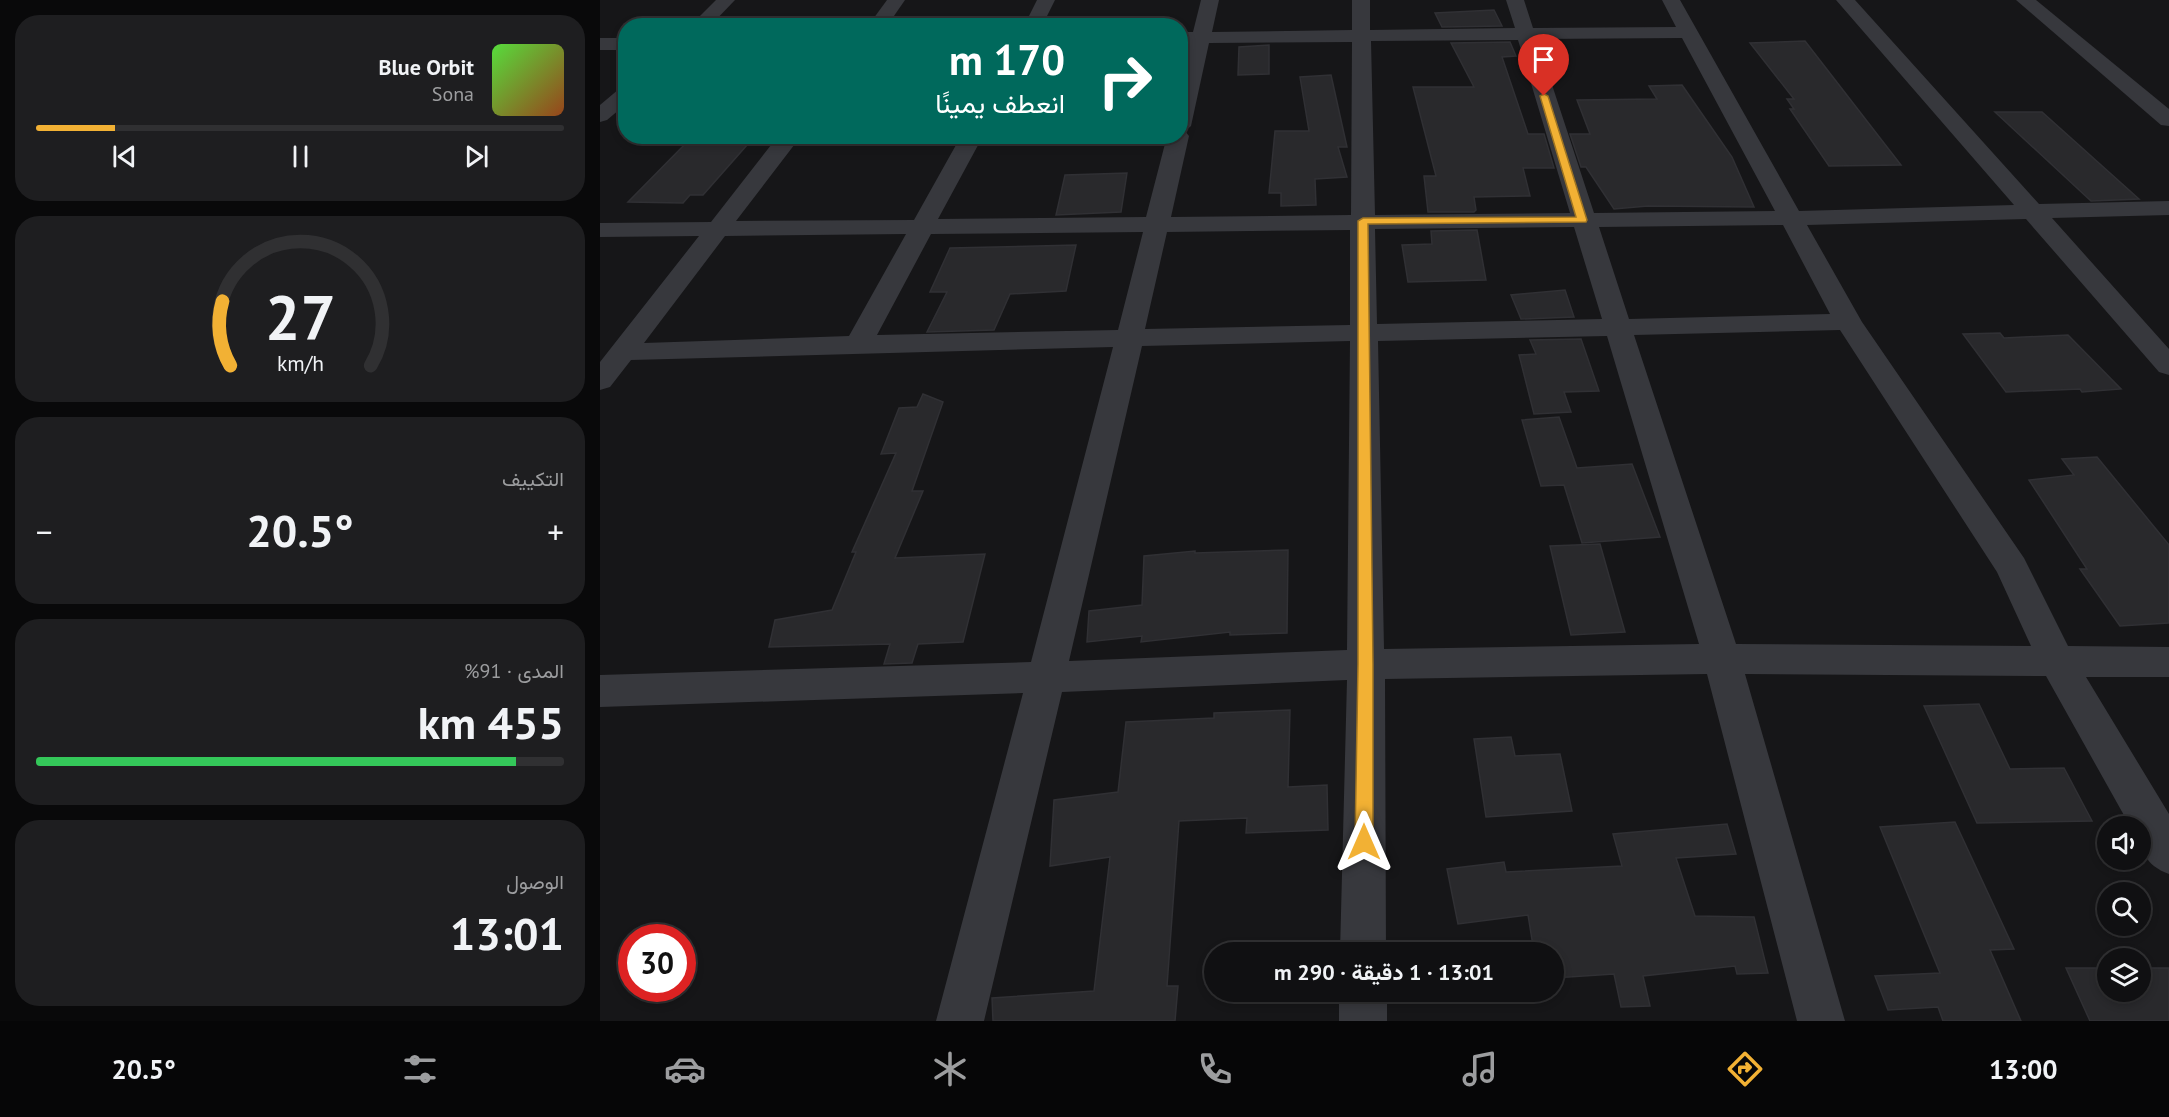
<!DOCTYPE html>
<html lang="ar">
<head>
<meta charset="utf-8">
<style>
	:root { --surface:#101012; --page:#1e1e20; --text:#f1f3f6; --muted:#9c9d9f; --line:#303032; --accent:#f2b134 }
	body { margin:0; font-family:"PT Sans",Vazirmatn,sans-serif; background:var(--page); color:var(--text); direction:rtl; height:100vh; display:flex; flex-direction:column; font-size:22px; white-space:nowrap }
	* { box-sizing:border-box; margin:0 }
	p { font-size:20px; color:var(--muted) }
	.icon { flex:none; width:33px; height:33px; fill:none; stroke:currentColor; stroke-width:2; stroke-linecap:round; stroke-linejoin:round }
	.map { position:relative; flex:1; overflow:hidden; direction:ltr }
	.panel { display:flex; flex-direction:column; gap:15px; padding:15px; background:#09090a; width:600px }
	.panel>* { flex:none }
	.top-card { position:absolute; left:18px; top:18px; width:570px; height:126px; border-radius:24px; box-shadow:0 3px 9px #0003,0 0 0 2px var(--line); direction:rtl; background:#00695c; color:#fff; overflow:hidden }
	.buttons { position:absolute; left:1497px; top:816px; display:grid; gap:12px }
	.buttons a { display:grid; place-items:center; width:54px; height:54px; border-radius:50%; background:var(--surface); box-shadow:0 3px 9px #0003,0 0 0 2px var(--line); font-size:30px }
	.speed { position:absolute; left:18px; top:924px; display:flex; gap:12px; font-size:30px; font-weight:700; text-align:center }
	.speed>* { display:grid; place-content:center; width:78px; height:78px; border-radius:50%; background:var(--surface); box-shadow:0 3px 9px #0003,0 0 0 2px var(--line); line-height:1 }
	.speed .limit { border:9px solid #d22; background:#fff; color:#111 }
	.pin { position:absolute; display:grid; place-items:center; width:51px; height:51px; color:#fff; margin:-62px -26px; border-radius:50% 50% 50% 0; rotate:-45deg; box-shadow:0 0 6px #0007 }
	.pin .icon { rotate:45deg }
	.me { position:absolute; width:66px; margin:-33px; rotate:0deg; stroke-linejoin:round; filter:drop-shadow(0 0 4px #0008) }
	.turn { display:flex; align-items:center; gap:21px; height:126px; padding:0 24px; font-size:27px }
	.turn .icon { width:78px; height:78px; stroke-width:2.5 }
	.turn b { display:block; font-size:42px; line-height:51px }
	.big { font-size:45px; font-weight:700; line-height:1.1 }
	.panel .tile { flex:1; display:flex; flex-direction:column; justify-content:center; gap:9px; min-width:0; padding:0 21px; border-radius:24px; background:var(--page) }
	.panel .dial { align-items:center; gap:0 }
	.dial svg { height:156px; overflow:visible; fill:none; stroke:var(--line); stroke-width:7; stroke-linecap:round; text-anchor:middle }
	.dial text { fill:var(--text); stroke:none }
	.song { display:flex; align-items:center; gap:18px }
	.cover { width:72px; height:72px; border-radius:9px; background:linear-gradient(135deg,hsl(110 70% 55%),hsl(20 70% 35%)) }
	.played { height:6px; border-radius:3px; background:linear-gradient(90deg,var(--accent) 15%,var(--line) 15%) }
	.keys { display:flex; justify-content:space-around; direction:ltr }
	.heat { display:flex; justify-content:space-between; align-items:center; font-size:33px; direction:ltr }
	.charge { height:9px; border-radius:4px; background:linear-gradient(90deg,#34c759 91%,var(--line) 0) }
	.trip { position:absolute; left:604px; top:942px; width:360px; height:60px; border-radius:30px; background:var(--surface); box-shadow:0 3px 9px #0003,0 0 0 2px var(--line); font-weight:700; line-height:60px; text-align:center; direction:rtl }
	.tabs { display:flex; height:96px; justify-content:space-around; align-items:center; background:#060607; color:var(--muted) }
	.tabs .icon { width:42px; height:42px }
	.tabs .selected { color:var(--accent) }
	.tabs b { font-size:27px; color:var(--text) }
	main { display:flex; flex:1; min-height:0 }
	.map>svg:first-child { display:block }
</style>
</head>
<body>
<main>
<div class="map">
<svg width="1569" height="1021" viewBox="0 0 1569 1021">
	<rect width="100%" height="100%" fill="#161618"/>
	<g fill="#29292c" stroke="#303034" stroke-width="1.5">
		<polygon points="894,10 902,26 842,27 835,13"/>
		<polygon points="1205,41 1301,165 1229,166 1190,109 1194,109 1187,99 1194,99 1150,43"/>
		<polygon points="910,42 916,56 902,57 928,134 944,134 954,168 923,168 930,196 874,197 876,210 874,212 828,212 824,176 836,176 813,87 874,87 851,43"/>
		<polygon points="669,45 669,74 638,75 639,47"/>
		<polygon points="731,75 747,147 738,147 747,177 715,179 716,205 681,206 681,193 669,193 675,131 709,131 700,77"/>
		<polygon points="1082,85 1132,157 1154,207 1048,206 1014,209 986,167 981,167 970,134 990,134 977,100 1057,99 1049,86"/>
		<polygon points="1395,112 1442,112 1539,199 1491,201"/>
		<polygon points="93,136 155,136 103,195 90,195 83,203 28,202"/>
		<polygon points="527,173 521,212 456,215 465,175"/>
		<polygon points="877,230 886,280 808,282 802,245 832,244 831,231"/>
		<polygon points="476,245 466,291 410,294 394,330 327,332 347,292 330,292 350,248"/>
		<polygon points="965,290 974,317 921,319 911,295"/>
		<polygon points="1400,333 1404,338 1468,335 1521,389 1482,392 1480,389 1406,392 1363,334"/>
		<polygon points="981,339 999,391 964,392 971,412 934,414 919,355 936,354 930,340"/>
		<polygon points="323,394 343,402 312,491 323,491 295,558 385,554 363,642 318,644 312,663 284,664 290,644 169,647 175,620 232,610 256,552 252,552 296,453 281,454 299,408 317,407"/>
		<polygon points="959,417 977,468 1032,464 1060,537 982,543 964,485 941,486 922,420"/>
		<polygon points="1497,457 1569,545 1569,623 1520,626 1480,569 1487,569 1429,480 1474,475 1462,459"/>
		<polygon points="1000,544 1025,632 971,635 950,546"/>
		<polygon points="688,550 687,633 630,635 630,632 541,642 542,636 487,642 489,611 542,605 544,556 595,551 595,553"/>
		<polygon points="1379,704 1410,769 1464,768 1492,821 1377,823 1324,706"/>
		<polygon points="690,710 688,787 727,785 728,830 646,833 647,818 579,821 567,986 578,986 575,1021 393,1021 392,998 494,991 510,857 450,866 454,800 518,792 526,722 614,718 614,713"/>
		<polygon points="911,737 915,756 960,754 972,811 886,817 874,739"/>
		<polygon points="1355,822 1414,949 1390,950 1421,1021 1343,1021 1338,1007 1288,1010 1275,976 1340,973 1280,827"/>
		<polygon points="1127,824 1136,854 1076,858 1095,916 1154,917 1168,973 1137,974 1135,966 1043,976 1050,1006 1021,1007 1014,974 954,978 954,952 934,952 928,915 858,924 847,869 904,862 906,872 1022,866 1013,834"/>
		<polygon points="1466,968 1508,968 1508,992 1540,992 1540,968 1569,968 1569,1021 1490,1021"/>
	</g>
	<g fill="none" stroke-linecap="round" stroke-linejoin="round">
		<g fill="#37383d" fill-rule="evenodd">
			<polygon points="116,0 135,0 110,26 90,26"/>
			<polygon points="287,0 305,0 287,26 268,26"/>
			<polygon points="437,0 455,0 442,26 424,26"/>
			<path d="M601,0h18l-7,32 140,-2v-30h18v30l145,-2 -9,-28h18l9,28 143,-1 -14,-27h18l119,211 215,-6 -178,-205h19l184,204 130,-3v14l-117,3 117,131v26l-10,-3 -133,-153 -219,6 55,97 162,236 44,88 101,1v30h-83l83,137v60c-24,-9 -29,-23 -29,-48h-10l-84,-150 -301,-2 100,347h-48l-90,-347 -322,5 1,273h-46l7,-272 -285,12 -78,329h-48l87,-328 -423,14v-32l431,-13 82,-315 -482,13 -21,27 -10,3v-28l99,-126 -99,1v-14l111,-1 67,-86h23l-65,85 178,-1 47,-84h22l-45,83 208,-2 21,-81h13v-54l10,-38h-10v-12h13zM1082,38l93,173 -181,2 -57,-174zM918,40l52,173 -195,2 -4,-174zM752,42l-1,173 -180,2 18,-81 -4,-5 6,-5 18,-83zM1183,225l47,89 -201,5 -30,-92zM974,227l28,92 -225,5 -2,-95zM750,230v95l-205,4 22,-97zM543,232l-25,98 -241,5 54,-101zM306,234l-57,102 -205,7 81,-107zM1240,330l157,242 34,74 -295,-2 -102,-309zM1007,336l92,308 -315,5 -6,-308zM750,341l-3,309 -278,11 73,-315z"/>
			<polygon points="1416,0 1436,0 1569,109 1569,126 1561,125"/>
			<rect x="0" y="38" width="26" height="12"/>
			<polygon points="26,87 26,104 7,120 0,122 0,105 19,89"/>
			<rect x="739" y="992" width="48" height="29"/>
		</g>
	</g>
	<polygon fill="#f2b134" stroke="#9d7322" stroke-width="1.5" points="944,94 948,96 987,220 986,222 768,224 773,664 773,842 770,847 764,850 758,847 755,842 758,664 758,221 763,218 976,217 940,96"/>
</svg>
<div class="buttons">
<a><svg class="icon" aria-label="sound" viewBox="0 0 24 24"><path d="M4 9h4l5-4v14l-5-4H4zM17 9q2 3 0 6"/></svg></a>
<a><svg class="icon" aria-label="search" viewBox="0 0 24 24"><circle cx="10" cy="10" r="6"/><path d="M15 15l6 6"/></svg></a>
<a><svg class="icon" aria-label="layers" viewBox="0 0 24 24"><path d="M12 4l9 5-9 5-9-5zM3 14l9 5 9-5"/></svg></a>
</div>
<div class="speed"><div class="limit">30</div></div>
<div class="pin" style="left:944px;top:96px;background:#d93025"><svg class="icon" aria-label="arrive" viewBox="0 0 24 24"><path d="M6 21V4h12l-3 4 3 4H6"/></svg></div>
<svg class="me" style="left:764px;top:842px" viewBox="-20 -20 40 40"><path d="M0-17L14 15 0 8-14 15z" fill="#f2b134" stroke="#fff" stroke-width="4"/></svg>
<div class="trip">13:01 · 1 دقيقة · 290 m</div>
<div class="top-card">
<div class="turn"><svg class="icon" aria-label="right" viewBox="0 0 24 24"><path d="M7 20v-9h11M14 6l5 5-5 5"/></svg><div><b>170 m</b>انعطف يمينًا</div></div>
</div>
</div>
<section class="panel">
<div class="tile">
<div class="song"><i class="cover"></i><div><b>Blue Orbit</b><p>Sona</p></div></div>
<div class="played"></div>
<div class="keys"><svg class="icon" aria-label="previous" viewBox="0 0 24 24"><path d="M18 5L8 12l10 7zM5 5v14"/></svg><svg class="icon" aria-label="pause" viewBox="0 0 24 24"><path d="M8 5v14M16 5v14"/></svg><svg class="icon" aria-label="next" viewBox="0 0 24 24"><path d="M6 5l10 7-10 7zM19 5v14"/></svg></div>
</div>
<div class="tile dial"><svg viewBox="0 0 100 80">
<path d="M14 69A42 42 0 1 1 86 69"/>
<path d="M14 69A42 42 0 0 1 10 36" stroke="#f2b134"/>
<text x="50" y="56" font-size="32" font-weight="700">27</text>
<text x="50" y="72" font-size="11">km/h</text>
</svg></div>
<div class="tile"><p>التكييف</p>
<div class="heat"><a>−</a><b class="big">20.5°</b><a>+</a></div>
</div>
<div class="tile"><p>المدى · 91%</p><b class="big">455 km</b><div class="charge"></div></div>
<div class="tile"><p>الوصول</p><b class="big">13:01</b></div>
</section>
</main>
<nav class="tabs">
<b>13:00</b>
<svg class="icon selected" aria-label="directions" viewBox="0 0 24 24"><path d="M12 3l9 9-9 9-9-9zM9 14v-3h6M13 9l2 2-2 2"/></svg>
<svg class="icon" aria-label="music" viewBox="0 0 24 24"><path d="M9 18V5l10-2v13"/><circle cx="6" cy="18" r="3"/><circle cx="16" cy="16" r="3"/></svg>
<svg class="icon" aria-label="phone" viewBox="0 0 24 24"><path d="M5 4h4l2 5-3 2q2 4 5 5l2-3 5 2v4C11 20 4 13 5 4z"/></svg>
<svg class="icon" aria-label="climate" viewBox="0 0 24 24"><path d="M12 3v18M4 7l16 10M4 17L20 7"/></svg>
<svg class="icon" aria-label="car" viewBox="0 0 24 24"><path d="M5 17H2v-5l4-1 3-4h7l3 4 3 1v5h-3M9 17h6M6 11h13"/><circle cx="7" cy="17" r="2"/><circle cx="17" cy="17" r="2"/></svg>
<svg class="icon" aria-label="filters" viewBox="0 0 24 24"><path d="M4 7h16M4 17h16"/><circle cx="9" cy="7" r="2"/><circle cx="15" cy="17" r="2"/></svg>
<b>20.5°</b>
</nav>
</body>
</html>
